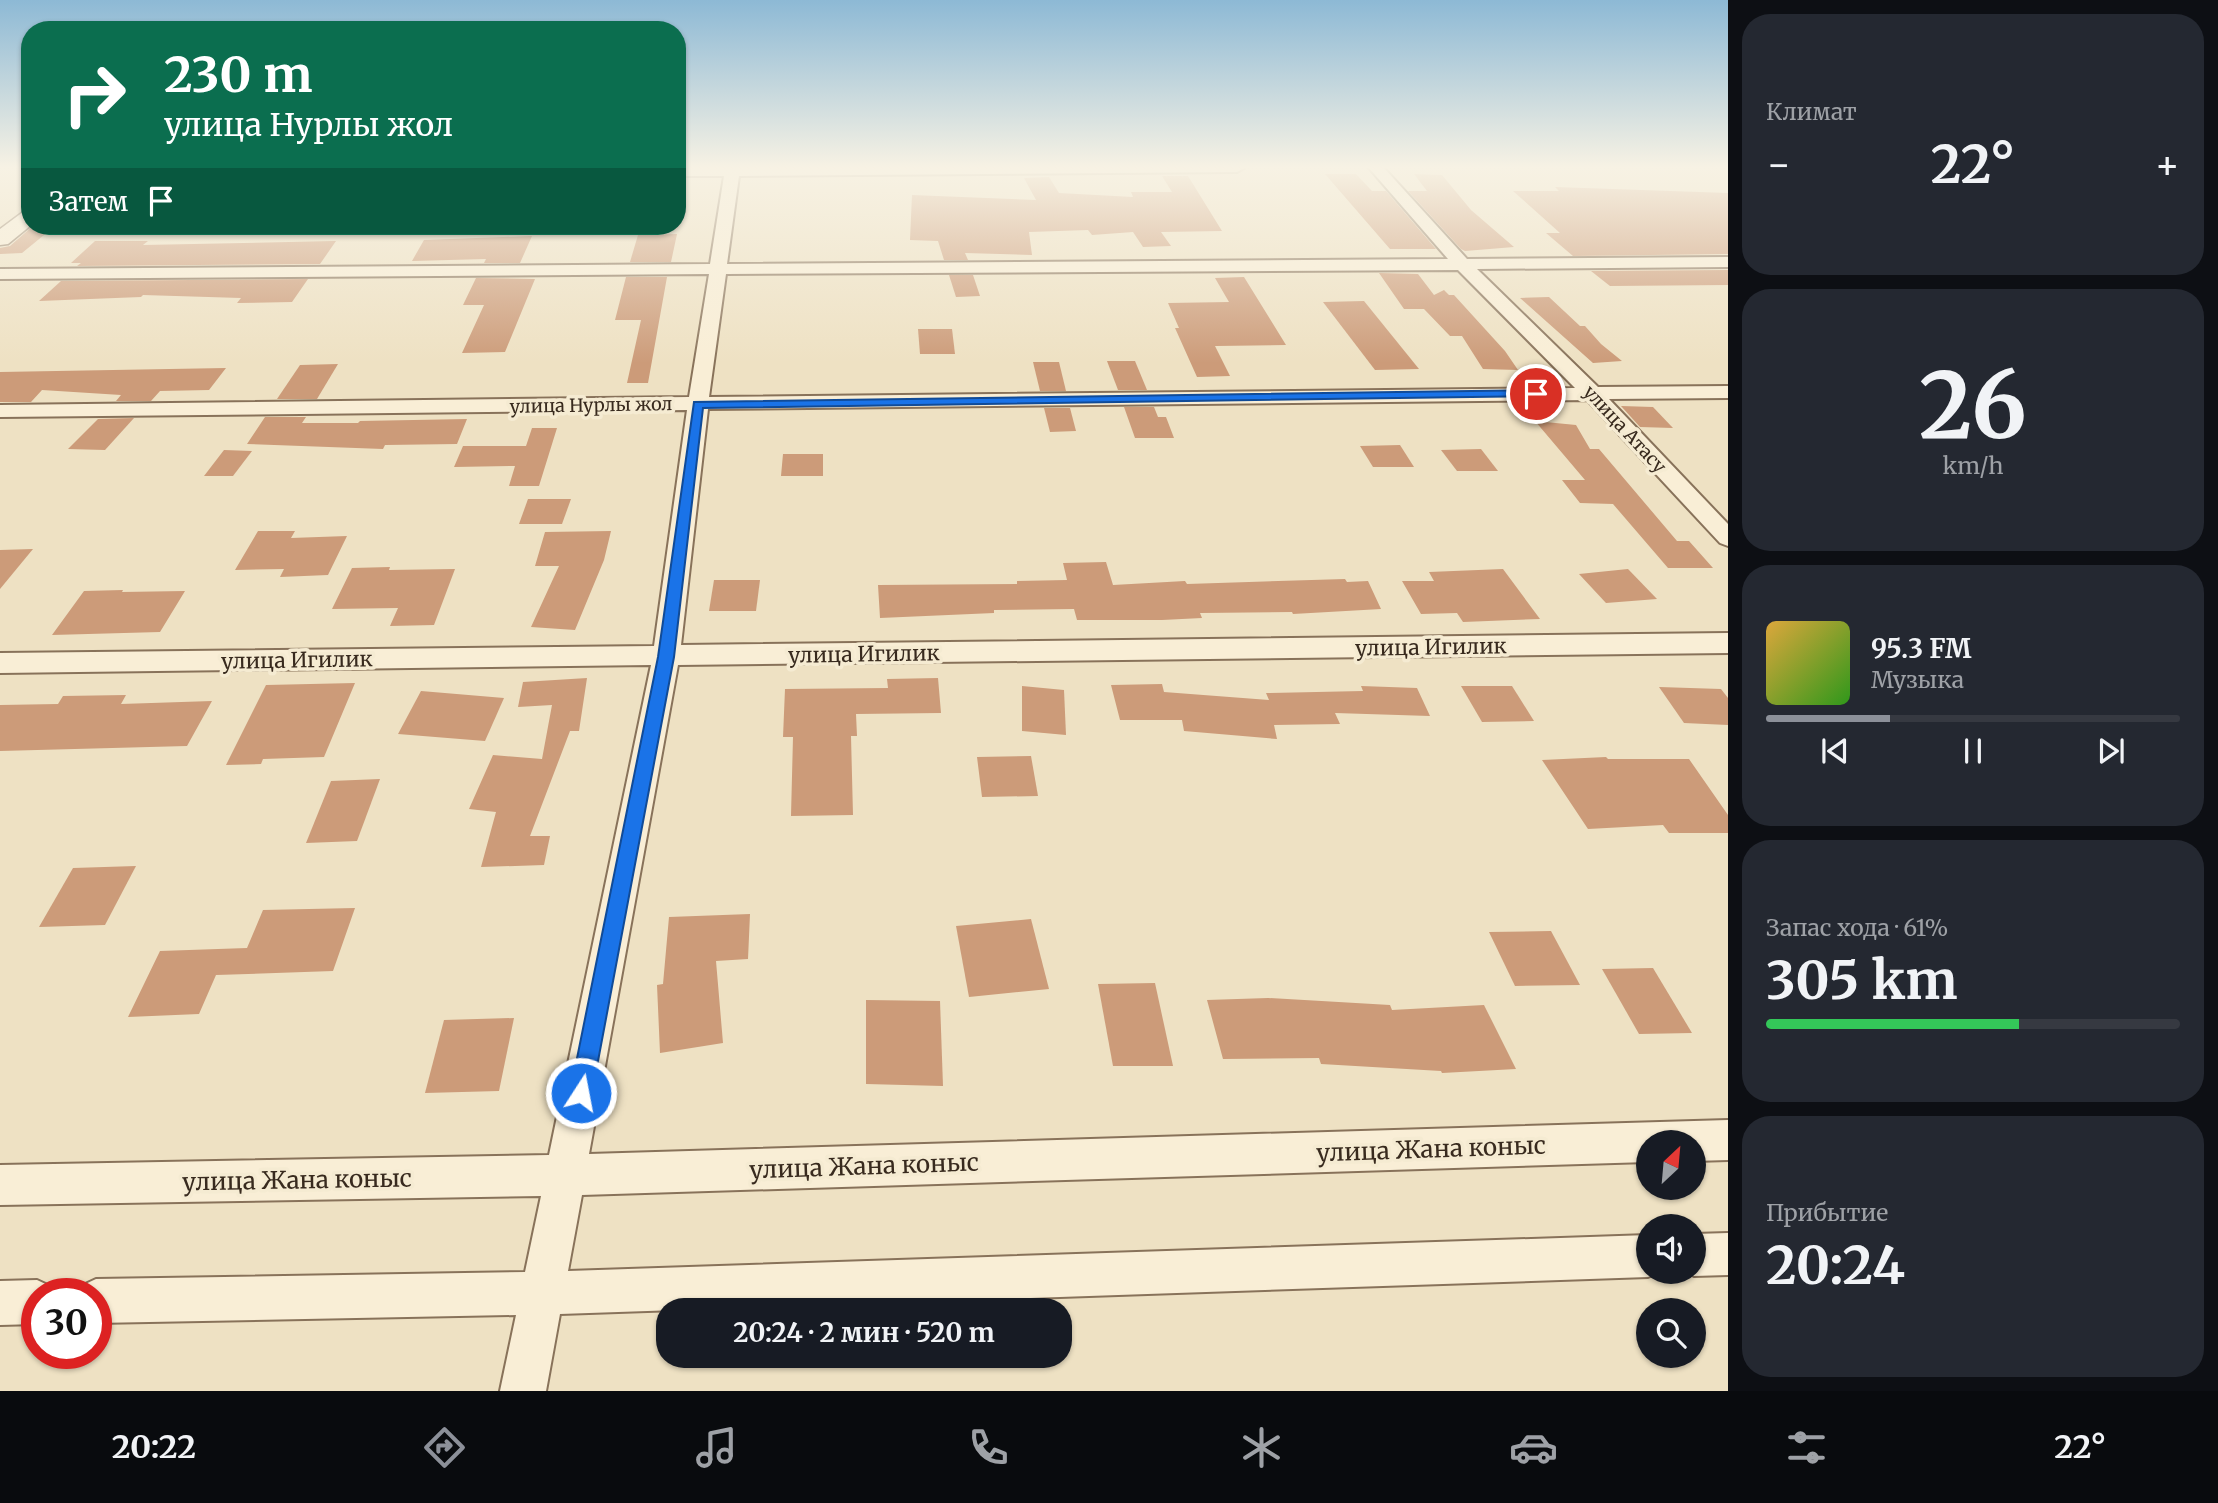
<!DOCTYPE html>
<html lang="ru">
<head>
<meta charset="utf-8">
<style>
	:root { --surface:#171b24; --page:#242831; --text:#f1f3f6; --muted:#9ea1a6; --line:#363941; --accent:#8c9099 }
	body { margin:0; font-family:Merriweather,serif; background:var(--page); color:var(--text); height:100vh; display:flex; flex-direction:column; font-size:26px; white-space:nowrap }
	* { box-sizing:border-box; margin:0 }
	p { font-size:23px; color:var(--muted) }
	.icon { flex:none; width:38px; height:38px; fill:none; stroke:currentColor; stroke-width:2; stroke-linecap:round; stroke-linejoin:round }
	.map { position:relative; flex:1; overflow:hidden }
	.drawer { display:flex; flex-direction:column; gap:14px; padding:14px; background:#0d0f14; width:490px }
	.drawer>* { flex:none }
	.top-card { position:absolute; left:21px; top:21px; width:665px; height:214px; border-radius:28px; box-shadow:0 2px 5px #0004; background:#0b6e4f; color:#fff; overflow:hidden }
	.needle { width:46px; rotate:26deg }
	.controls { position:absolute; left:1636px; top:1130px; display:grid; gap:14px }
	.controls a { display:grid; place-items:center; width:70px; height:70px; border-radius:50%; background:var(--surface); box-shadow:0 2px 5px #0004; font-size:35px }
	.speed { position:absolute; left:21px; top:1278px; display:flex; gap:14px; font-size:35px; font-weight:700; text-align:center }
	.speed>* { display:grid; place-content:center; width:91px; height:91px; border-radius:50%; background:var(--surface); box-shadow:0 2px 5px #0004; line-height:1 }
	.speed .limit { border:10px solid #d22; background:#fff; color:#111 }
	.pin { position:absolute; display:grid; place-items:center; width:60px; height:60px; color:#fff; margin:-30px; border:4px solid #fff; border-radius:50%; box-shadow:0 2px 7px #0007 }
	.me { position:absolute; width:77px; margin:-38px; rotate:11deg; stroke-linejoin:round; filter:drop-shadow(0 0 5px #0008) }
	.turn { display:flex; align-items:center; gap:24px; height:147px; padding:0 28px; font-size:32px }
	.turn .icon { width:91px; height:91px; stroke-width:2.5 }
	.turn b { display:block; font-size:49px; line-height:60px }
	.then { display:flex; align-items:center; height:66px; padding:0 28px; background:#0003; gap:14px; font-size:26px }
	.big { font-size:52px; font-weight:700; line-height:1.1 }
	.drawer .widget { flex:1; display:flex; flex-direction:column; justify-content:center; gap:10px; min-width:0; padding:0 24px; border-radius:28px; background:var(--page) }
	.drawer .dial { align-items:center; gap:0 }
	.dial b { font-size:91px; line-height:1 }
	.song { display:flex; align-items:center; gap:21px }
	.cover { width:84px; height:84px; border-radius:10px; background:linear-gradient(135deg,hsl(40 70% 55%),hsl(110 70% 35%)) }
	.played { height:7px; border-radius:4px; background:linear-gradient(90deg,var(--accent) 30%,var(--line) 30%) }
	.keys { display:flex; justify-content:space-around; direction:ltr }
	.heat { display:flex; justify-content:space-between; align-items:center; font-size:38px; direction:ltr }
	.charge { height:10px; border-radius:5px; background:linear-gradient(90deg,#34c759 61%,var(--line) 0) }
	.trip { position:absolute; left:656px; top:1298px; width:416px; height:70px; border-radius:28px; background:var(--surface); box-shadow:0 2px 5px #0004; font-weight:700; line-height:70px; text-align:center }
	.menu { display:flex; height:112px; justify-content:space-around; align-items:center; background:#090b0e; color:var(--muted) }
	.menu .icon { width:49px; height:49px }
	.menu .on { color:var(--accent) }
	.menu b { font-size:32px; color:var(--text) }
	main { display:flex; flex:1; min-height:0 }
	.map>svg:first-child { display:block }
</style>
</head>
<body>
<main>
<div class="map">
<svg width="1728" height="1391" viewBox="0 0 1728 1391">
	<rect width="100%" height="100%" fill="#eee1c3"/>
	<g fill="#cc9b79">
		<polygon points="1325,174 1356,174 1372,191 1386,191 1436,249 1390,249"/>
		<polygon points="1414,174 1442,175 1471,210 1514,247 1465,251 1461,249 1408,191 1427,191"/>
		<polygon points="1162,176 1188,176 1222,231 1161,232 1171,246 1143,247 1133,232 1092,235 1088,230 1029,232 1032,255 965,253 968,260 944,260 938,241 910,240 912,195 1036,200 1024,178 1049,177 1059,193 1133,197 1131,192 1172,192"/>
		<polygon points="1555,187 1728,193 1728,254 1573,256 1546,233 1560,233 1513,191 1559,191"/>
		<polygon points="33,226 55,226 22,253 0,254 0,248 10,246"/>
		<polygon points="677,234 671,262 630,262 638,235"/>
		<polygon points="532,236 520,263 484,263 486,259 412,261 424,240"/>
		<polygon points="95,241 148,241 143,245 336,241 320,264 77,266 81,263 71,263"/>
		<polygon points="1728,270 1728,285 1610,286 1591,271"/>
		<polygon points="1379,273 1418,274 1434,295 1444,290 1449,295 1454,295 1505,351 1518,370 1483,369 1462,336 1450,336 1424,309 1404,309"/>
		<polygon points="949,275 973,275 980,296 956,297"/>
		<polygon points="626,277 667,277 648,383 627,383 641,320 615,320"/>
		<polygon points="1244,277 1286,345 1215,346 1230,376 1197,377 1175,328 1179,328 1168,303 1229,302 1215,278"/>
		<polygon points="476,278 535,279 505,352 462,353 484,305 463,305"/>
		<polygon points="308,279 292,302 237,303 241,298 143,295 141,297 39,301 61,281"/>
		<polygon points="1549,297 1580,326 1585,326 1601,344 1622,361 1593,363 1520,298"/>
		<polygon points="1364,301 1419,369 1375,370 1323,302"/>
		<polygon points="918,329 952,329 955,354 920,354"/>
		<polygon points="1107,361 1135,361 1147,390 1118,390"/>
		<polygon points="1033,362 1059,362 1066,391 1040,391"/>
		<polygon points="338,364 317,399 277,399 300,365"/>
		<polygon points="226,368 209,390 160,391 151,401 116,401 121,395 42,390 31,402 0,402 0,372"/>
		<polygon points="1621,406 1653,407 1673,428 1640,427"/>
		<polygon points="1124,407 1154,407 1158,417 1166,417 1174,438 1135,438"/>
		<polygon points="1044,408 1070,408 1076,431 1050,432"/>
		<polygon points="265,417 306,417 302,423 358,423 360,421 467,419 457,444 385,445 383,449 247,444"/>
		<polygon points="134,418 105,450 68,449 98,419"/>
		<polygon points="1535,421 1576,425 1590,449 1599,449 1677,541 1689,541 1713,568 1668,568 1613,504 1580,503 1562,480 1585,480"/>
		<polygon points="532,428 557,428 539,486 509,486 515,466 454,467 463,446 526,446"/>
		<polygon points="1400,445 1414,467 1373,467 1360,446"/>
		<polygon points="1481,449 1498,471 1457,471 1441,450"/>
		<polygon points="224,450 252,451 233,476 204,476"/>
		<polygon points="783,454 823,454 823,476 781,476"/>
		<polygon points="528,499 571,499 562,524 519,524"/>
		<polygon points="258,531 295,531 291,538 347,536 328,575 280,577 284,569 235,570"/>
		<polygon points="611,531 604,560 575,630 531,627 559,566 535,566 545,532"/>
		<polygon points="33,549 0,589 0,550"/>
		<polygon points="1106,562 1113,585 1185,581 1187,584 1345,579 1347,582 1368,581 1381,609 1293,614 1292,612 1200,613 1202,618 1162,620 1077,620 1074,609 994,610 994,613 880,618 878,585 1017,584 1017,581 1067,580 1063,563"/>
		<polygon points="390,567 389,570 455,569 434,625 390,626 398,608 332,609 352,568"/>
		<polygon points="1503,569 1540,619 1463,622 1457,613 1421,614 1402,581 1434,581 1429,572"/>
		<polygon points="1628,569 1657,599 1606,603 1579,574"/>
		<polygon points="714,580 760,580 756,611 709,611"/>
		<polygon points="123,590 122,592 185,591 160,632 52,635 84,591"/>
		<polygon points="587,678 579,731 570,731 530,836 550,836 544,865 481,867 496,812 469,809 493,755 542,759 552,705 518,707 523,682"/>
		<polygon points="938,678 941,713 856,714 857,736 851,736 853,815 791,816 793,737 783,737 785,689 888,688 887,679"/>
		<polygon points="355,683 324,757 263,759 261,764 226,765 266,685"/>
		<polygon points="1162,684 1164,692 1269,700 1266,693 1363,691 1361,686 1417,688 1430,716 1335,713 1340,724 1274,725 1277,739 1184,731 1182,720 1120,720 1111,685"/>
		<polygon points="1022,686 1064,690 1066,735 1022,731"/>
		<polygon points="1461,686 1512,686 1534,721 1482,722"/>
		<polygon points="1659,687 1721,689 1728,698 1728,725 1684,723"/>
		<polygon points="421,691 504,698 485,741 398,734"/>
		<polygon points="126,695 121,704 212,701 187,746 0,751 0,705 58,704 63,696"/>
		<polygon points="1031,756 1038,796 982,797 977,757"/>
		<polygon points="1606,757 1608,759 1689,759 1728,815 1728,833 1669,833 1663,825 1588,829 1542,760"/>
		<polygon points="380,779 357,841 306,843 331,781"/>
		<polygon points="136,866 105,925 39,927 73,868"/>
		<polygon points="355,908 333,971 216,975 199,1014 128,1017 160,951 247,948 263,910"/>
		<polygon points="750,914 748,959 716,961 723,1043 660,1053 657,985 663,984 669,917"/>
		<polygon points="1031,919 1049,989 969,997 956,926"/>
		<polygon points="1551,931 1580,985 1515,986 1489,932"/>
		<polygon points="1653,968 1692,1033 1639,1034 1602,969"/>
		<polygon points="1155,983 1173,1066 1113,1066 1098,984"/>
		<polygon points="1268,998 1390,1005 1392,1010 1484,1005 1516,1069 1442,1073 1441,1071 1321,1064 1319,1058 1223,1059 1207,1000"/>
		<polygon points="866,1000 940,1001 943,1086 866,1084"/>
		<polygon points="514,1018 499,1091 425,1093 444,1020"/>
	</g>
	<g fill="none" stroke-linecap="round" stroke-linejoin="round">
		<g stroke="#88725a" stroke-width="4">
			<g id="minor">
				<path d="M677,168h567l-7,4 -498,4 -12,88 721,-5 -79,-91h15l83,91 261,-2v10l-251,2 121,118 130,-1v12l-119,1 119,125v22l-8,-3 -133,-143 -879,9 -27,236 1047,-12v20l-1050,12 -89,489 1139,-34v40l-34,1v-18h-46v19l-1066,33 -14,76 1080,-36v37h12l-12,5 -1088,37 -14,77h-46l16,-76 -420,8v-30h-19l4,-7 15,-7 429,-7 16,-76 -541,9v-40l549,-10 102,-490 -651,8v-20l654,-7 33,-236 -687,7v-12l689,-8 20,-123 -709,5v-10l710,-5 14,-88h-47zM1458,270l117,118 -866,9 17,-123z"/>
				<polygon points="1728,1233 1728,1275 1694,1276 1685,1272 1694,1272 1694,1234"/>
				<polygon points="37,1280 52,1287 55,1293 37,1293 37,1324 0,1325 0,1281"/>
			</g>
		</g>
		<g stroke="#88725a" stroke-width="3">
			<polygon id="tertiary" points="30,210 30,226 8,244 0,245 0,229 23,212"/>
		</g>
		<use href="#minor" fill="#f9eed6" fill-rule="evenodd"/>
		<use href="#tertiary" fill="#f9eed6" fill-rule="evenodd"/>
	</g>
	<linearGradient id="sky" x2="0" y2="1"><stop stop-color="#8db9d5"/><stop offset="0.46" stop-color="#f7f2e4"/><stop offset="1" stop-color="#f7f2e4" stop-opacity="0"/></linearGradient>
	<rect width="1728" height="363" fill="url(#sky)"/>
	<polygon fill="#1a73e8" stroke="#114b97" stroke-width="2" points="1536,390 1540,391 1540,396 703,408 674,657 592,1093 589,1101 581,1104 573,1101 570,1093 658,657 694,402"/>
	<g text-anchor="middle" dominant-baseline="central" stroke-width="7" stroke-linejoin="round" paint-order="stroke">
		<g font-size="18" fill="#382a1e" stroke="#f5ebd2">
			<text transform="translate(591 405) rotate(-1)">улица Нурлы жол</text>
			<text transform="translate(1625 429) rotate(47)">улица Атасу</text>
		</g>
		<g font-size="21" fill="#382a1e" stroke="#f5ebd2">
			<text transform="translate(1431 647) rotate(-1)">улица Игилик</text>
			<text transform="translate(864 654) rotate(-1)">улица Игилик</text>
			<text transform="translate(297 660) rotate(-1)">улица Игилик</text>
		</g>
		<g font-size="24" fill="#382a1e" stroke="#f5ebd2">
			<text transform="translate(1431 1149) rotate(-2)">улица Жана коныс</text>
			<text transform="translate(864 1166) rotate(-2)">улица Жана коныс</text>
			<text transform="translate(297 1180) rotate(-1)">улица Жана коныс</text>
		</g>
	</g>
</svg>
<div class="controls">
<a><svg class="needle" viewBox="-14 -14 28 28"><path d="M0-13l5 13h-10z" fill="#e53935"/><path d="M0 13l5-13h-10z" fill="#9ea1a6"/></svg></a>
<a><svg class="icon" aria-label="sound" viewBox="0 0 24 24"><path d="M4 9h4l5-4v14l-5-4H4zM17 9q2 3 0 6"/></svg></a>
<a><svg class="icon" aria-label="search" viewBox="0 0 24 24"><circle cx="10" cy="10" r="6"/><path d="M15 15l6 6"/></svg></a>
</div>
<div class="speed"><div class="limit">30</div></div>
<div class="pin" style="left:1536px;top:394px;background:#d93025"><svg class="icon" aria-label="arrive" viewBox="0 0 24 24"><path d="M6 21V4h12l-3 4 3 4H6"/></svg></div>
<svg class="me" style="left:581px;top:1093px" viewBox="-20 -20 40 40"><circle r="17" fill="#1a73e8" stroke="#fff" stroke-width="3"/><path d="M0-11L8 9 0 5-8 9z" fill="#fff"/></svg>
<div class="trip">20:24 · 2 мин · 520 m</div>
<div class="top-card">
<div class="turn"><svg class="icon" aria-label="right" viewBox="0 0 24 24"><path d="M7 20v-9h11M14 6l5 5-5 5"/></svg><div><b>230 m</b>улица Нурлы жол</div></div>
<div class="then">Затем<svg class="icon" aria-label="arrive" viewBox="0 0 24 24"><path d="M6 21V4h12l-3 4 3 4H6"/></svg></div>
</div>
</div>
<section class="drawer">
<div class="widget"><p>Климат</p>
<div class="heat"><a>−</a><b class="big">22°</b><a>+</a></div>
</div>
<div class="widget dial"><b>26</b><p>km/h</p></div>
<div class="widget">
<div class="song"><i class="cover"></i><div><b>95.3 FM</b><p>Музыка</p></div></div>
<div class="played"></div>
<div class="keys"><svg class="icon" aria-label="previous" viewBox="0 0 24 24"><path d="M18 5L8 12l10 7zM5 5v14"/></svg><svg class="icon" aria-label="pause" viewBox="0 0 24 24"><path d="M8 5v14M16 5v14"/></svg><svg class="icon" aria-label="next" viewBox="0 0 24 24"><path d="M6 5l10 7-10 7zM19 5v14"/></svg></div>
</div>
<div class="widget"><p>Запас хода · 61%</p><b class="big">305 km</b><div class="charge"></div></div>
<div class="widget"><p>Прибытие</p><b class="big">20:24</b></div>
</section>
</main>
<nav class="menu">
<b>20:22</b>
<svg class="icon on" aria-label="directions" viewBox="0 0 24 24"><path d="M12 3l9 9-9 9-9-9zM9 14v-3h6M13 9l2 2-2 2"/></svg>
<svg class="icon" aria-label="music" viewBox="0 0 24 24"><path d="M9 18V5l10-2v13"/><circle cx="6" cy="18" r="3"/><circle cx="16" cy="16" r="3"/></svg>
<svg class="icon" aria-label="phone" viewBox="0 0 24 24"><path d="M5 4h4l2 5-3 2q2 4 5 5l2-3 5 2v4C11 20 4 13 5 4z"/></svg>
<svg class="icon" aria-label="climate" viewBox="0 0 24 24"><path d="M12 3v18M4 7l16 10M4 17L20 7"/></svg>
<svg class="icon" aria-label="car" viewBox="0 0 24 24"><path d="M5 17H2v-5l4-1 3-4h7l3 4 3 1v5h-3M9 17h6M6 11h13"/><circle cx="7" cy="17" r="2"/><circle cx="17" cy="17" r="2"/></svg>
<svg class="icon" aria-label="filters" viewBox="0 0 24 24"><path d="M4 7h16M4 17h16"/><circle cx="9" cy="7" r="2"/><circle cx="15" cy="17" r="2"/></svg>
<b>22°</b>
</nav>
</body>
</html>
